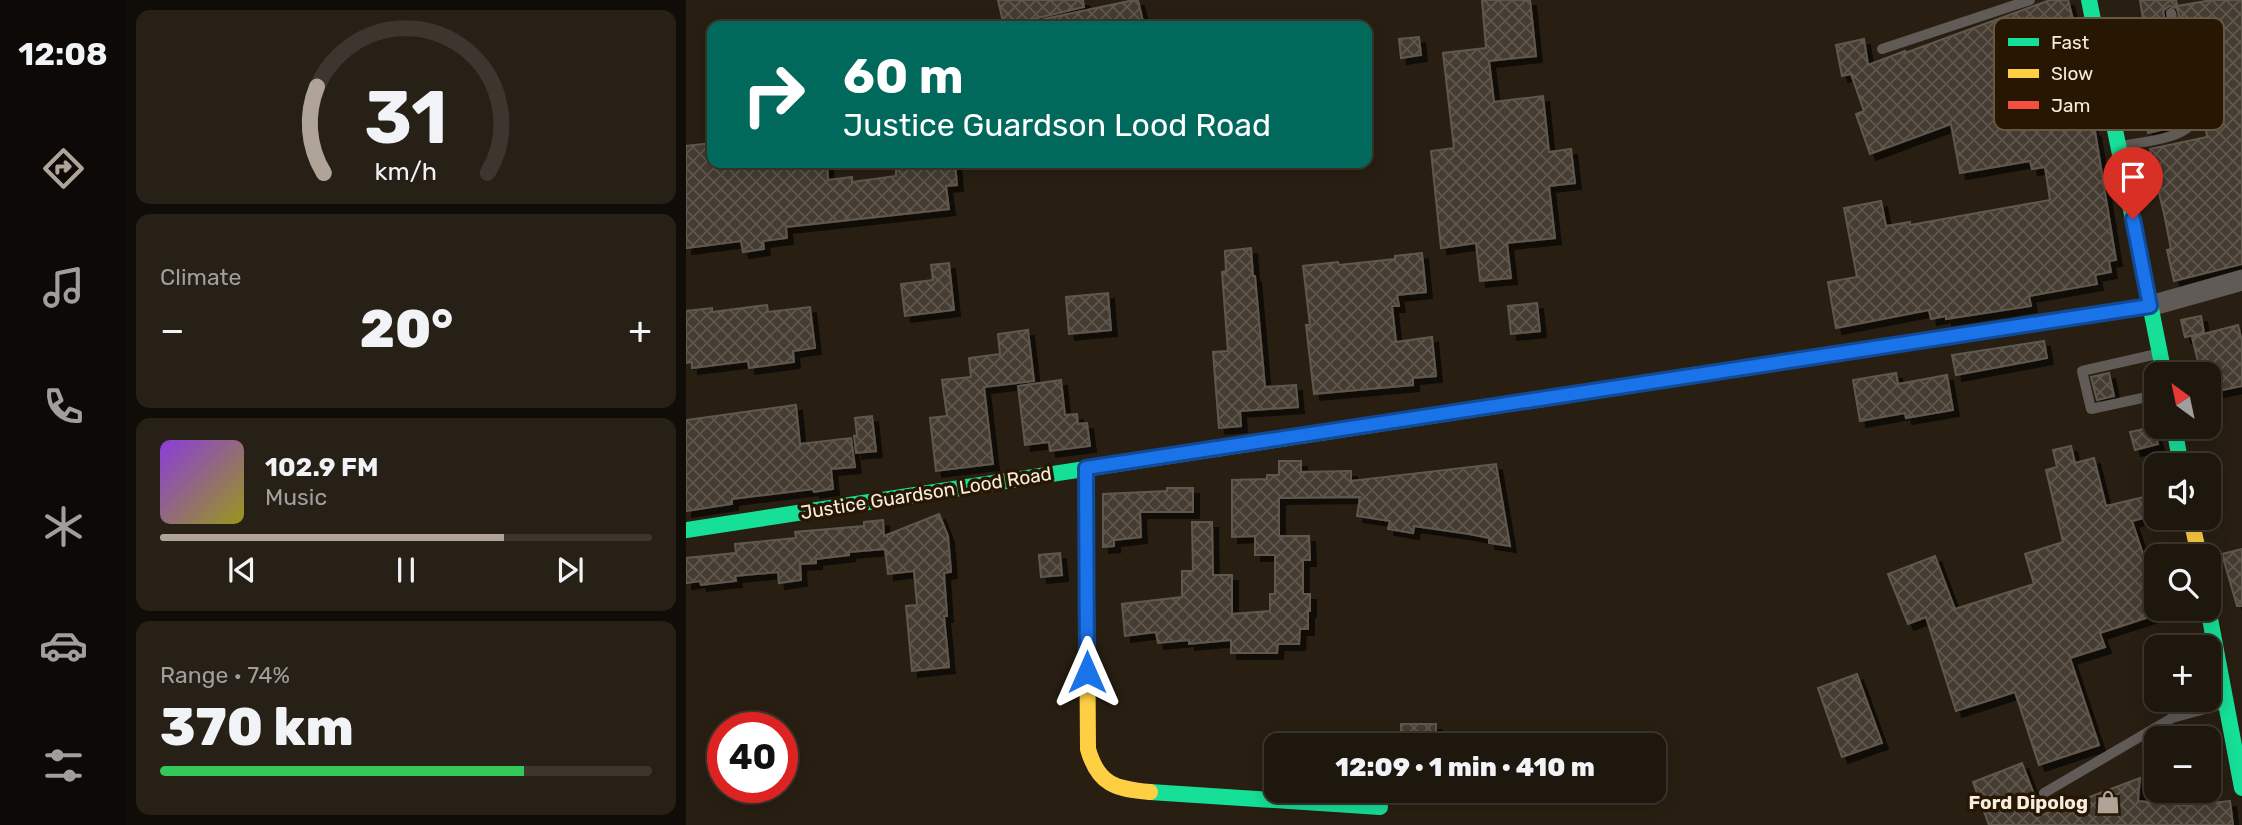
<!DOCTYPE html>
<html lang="en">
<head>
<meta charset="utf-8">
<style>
	:root { --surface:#1e170e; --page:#262017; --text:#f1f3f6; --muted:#a19f9e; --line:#3c362e; --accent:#afa497 }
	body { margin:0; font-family:Rubik,sans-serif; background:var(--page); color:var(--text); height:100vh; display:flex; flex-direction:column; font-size:26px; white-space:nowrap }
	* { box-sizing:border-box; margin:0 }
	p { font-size:23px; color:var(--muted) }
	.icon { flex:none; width:38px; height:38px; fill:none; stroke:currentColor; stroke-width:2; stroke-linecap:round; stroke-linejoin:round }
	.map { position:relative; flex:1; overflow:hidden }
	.drawer { display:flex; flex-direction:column; gap:10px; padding:10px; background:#100d08; width:560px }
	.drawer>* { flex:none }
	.top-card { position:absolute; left:21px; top:21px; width:665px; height:147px; border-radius:14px; box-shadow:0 4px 18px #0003,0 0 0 2px var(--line); background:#00695c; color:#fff; overflow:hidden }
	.needle { width:46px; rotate:327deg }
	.controls { position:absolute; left:1458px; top:362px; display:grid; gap:14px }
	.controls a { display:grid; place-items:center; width:77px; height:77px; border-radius:14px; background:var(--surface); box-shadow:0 4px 18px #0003,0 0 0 2px var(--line); font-size:35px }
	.speed { position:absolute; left:21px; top:712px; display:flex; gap:14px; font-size:35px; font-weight:700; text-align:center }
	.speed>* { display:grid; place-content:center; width:91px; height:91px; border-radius:50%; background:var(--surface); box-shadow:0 4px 18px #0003,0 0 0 2px var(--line); line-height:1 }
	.speed .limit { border:10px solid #d22; background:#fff; color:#111 }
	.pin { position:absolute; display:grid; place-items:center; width:60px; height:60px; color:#fff; margin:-72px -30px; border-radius:50% 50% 50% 0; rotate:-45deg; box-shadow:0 0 7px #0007 }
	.pin .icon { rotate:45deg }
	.me { position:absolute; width:77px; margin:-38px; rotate:0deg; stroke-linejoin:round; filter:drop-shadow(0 0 5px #0008) }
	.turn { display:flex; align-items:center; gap:24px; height:147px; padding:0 21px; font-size:32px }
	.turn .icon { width:91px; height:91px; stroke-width:2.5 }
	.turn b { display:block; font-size:49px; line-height:60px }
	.big { font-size:52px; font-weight:800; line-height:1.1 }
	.drawer .widget { flex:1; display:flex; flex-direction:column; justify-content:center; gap:10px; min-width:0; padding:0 24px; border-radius:14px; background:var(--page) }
	.drawer .dial { align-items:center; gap:0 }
	.dial svg { height:182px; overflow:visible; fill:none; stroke:var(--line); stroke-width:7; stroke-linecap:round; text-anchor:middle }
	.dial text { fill:var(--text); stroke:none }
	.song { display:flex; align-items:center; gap:21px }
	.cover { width:84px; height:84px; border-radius:10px; background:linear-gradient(135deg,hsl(270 70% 55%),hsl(60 70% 35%)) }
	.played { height:7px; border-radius:4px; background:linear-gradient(90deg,var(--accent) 70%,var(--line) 70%) }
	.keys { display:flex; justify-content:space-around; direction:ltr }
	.heat { display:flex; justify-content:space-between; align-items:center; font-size:38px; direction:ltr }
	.charge { height:10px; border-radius:5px; background:linear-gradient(90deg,#34c759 74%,var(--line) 0) }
	.trip { position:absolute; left:578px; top:733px; width:402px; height:70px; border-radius:14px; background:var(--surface); box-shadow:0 4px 18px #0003,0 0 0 2px var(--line); font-weight:800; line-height:70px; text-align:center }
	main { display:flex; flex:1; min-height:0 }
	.tabs { display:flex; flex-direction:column; width:126px; justify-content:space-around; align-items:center; background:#0c0906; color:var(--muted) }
	.tabs .icon { width:49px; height:49px }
	.tabs .active { color:var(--accent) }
	.tabs b { font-size:32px; color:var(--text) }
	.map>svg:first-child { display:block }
</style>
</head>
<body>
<main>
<nav class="tabs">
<b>12:08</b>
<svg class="icon active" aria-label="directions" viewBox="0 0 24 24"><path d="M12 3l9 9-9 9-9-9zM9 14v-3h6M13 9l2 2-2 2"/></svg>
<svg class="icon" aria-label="music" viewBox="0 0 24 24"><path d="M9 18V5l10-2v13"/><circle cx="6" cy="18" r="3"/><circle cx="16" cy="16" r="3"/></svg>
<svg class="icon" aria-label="phone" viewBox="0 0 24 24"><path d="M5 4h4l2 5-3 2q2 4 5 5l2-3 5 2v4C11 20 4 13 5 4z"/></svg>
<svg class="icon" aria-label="climate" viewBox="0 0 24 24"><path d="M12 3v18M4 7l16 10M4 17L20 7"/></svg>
<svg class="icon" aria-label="car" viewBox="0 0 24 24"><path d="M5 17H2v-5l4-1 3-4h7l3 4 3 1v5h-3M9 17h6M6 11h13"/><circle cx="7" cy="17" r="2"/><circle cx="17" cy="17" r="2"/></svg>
<svg class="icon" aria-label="filters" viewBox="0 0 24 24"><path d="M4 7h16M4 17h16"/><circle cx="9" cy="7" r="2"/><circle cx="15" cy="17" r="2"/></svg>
</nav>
<section class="drawer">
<div class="widget dial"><svg viewBox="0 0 100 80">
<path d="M14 69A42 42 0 1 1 86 69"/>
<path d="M14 69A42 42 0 0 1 11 31" stroke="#afa497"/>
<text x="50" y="56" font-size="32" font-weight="700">31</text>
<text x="50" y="72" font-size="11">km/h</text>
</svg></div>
<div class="widget"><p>Climate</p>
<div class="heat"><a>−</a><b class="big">20°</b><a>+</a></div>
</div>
<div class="widget">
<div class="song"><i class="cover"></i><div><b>102.9 FM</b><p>Music</p></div></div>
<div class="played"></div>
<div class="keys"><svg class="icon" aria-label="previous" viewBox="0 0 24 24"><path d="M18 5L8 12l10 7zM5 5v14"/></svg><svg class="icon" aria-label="pause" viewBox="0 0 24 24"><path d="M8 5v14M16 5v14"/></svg><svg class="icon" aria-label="next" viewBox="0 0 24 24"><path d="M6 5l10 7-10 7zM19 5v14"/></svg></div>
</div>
<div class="widget"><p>Range · 74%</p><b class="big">370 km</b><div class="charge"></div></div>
</section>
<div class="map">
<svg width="1556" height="825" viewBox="0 0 1556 825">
	<defs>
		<pattern id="building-cross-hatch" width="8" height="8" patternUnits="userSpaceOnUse" patternTransform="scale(1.75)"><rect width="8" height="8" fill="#443c32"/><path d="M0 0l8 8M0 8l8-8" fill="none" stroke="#60584f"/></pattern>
		<filter id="shadow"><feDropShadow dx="6" dy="6" stdDeviation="0" flood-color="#0009"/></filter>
	</defs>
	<rect width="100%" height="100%" fill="#281f12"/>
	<g fill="url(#building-cross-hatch)" stroke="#61594e" stroke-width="2" filter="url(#shadow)">
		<polygon points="312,0 397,0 398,7 318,26"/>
		<polygon points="448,0 452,0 458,26 359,26 358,19"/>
		<polygon points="796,0 844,0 850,56 803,61 808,102 857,96 863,152 885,149 889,183 863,186 869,238 821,243 825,278 794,281 790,243 755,248 745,151 768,148 757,53 800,48"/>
		<polygon points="1364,0 1382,0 1390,31 1391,34 1389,34 1401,85 1399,86 1407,132 1409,131 1430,260 1423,261 1425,272 1409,275 1411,284 1343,296 1345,306 1260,319 1260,316 1245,319 1243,310 1150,328 1142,282 1171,277 1158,208 1195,201 1200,226 1224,222 1224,225 1364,200 1359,167 1346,169 1344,161 1274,173 1265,124 1184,154 1170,114 1178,111 1165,74 1156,76 1150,45 1178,39 1182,65 1219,51 1219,53"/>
		<polygon points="1454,0 1490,0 1491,6 1526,0 1556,0 1556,264 1488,281 1481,250 1485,249 1478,213 1472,189 1469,190 1465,168 1468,168 1464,149 1521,137 1516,101 1514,102 1502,28 1496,28 1491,8 1483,6 1477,11 1481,31 1468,33 1470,44 1451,47 1448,27 1458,25"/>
		<polygon points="733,37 735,55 715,58 713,39"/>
		<polygon points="1468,60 1473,94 1478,94 1484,128 1462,133 1450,63"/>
		<polygon points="26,143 26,163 141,163 142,180 166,177 166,182 210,176 210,169 228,167 228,163 269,163 271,185 260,186 263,209 100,227 101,238 77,241 78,249 57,252 55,241 0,248 0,146"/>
		<polygon points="565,248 567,276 569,276 579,387 610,385 612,407 554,411 555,426 533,428 527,352 542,351 536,272 540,271 539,251"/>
		<polygon points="736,253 740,292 711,295 713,306 706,306 710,342 746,337 750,376 727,378 727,385 628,394 620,325 624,325 617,266 652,262 653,265 709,259 709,256"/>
		<polygon points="263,263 268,310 219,316 215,284 247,280 245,265"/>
		<polygon points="422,293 425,330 383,334 380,297"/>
		<polygon points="851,303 854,331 825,334 822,306"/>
		<polygon points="81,305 82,312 124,307 129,348 107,351 108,362 63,368 62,361 6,368 6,362 0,363 0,311 26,308 26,312"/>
		<polygon points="1515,316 1518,333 1499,337 1495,320"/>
		<polygon points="1552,325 1556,341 1556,386 1522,393 1522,374 1515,374 1506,337"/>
		<polygon points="342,330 348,381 298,387 307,464 250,471 244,418 261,416 256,380 285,377 283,358 314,354 312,334"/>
		<polygon points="1358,341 1361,358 1270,375 1266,355"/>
		<polygon points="1210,373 1212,384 1261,375 1267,410 1220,418 1219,413 1174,421 1167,380"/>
		<polygon points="1423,373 1428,396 1411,400 1405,377"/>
		<polygon points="375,380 379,415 391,414 392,424 401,423 404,446 364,451 363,442 339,445 332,386"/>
		<polygon points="110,405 114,444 165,438 169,467 145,469 147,489 128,492 127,489 46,499 46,504 0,511 0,420"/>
		<polygon points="186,416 190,451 170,453 168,436 171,435 169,418"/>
		<polygon points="1467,427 1472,444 1449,450 1444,432"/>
		<polygon points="1385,446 1389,463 1408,458 1420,506 1470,494 1470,515 1446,521 1466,581 1456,584 1466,616 1414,633 1419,647 1384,658 1413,745 1353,765 1329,692 1270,711 1240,617 1222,624 1202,574 1249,556 1269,609 1348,584 1339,554 1377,542 1360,470 1371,467 1367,450"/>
		<polygon points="593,461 615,461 615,472 665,471 665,481 810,464 824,546 803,543 803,538 783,534 728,526 727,533 702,529 704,521 671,516 674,497 593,498 593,536 623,536 624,560 617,560 617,594 624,594 624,611 622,611 622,629 614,629 613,644 592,644 591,653 545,653 545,640 503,644 503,640 472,643 470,632 439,636 436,604 496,597 496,571 507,571 506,522 526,522 527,575 546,575 546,614 584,611 584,594 589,594 589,555 569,555 569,536 546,537 546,480 581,479 581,475 593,475"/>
		<polygon points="481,488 507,488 507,512 454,512 455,537 428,540 428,546 417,547 417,494 481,491"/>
		<polygon points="253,514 262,536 265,572 258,573 261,616 258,616 263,667 226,671 220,606 231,605 228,571 202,574 199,549 163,552 163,555 130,559 130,563 114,564 115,580 93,583 92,572 49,576 50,581 15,585 14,581 0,583 0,558 50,553 49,544 110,538 109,532 178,526 178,522 197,520 198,536"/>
		<polygon points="1556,549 1556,606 1551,606 1536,554"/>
		<polygon points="374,553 376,575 355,577 353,555"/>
		<polygon points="1171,674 1196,743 1156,757 1132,688"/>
		<rect x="715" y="724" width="35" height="22"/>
		<polygon points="1336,763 1356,815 1454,778 1452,801 1505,806 1503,791 1521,791 1523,803 1544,801 1547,825 1303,825 1287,782"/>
	</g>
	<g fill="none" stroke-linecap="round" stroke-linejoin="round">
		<g stroke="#605b56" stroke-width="10">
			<polyline points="1196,49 1344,0"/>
			<path d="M1435,146c19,-4 64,-7 72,-25l-22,-108"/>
			<polyline points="1470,395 1405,409 1396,371 1471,354"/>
			<polyline points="1358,793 1486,718 1538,704"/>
		</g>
		<polyline stroke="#605b56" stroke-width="21" points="1464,306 1556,280"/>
		<g stroke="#16e098" stroke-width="16">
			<polyline points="1403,0 1478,374"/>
			<polyline points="1488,427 1495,466"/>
			<polyline points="0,530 961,383"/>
			<polyline points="1522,608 1556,788"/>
			<polyline points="464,792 694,807"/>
		</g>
		<g stroke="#ffcf43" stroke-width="16">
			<polyline points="1196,347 1464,306"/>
			<path d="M400,469l2,280c10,36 28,40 62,43"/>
			<polyline points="1505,518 1513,556"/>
		</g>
		<polyline stroke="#f24e42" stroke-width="16" points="961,383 1196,347"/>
	</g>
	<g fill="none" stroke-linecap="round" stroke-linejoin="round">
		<g stroke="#114b97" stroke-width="18">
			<polyline id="route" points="401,672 400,468 1464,306 1447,219"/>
		</g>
		<use href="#route" stroke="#1a73e8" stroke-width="12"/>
	</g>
	<defs>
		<g id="shop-bare" transform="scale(1.89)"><path d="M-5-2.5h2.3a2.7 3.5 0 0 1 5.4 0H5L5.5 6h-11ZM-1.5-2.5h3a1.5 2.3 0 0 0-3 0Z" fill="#afa497" stroke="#271702" stroke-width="2.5" paint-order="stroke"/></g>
	</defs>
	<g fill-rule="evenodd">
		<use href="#shop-bare" x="1422" y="802"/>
	</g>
	<g text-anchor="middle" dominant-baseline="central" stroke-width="7" stroke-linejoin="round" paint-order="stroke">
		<g font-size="19" fill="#f7ecde" stroke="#271702">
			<text transform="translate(240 493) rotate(-9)">Justice Guardson Lood Road</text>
		</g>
		<g font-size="19" font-weight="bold" fill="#f7ecde" stroke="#271702" text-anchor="end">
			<text x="1402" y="802">Ford Dipolog</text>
		</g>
	</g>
	<rect x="1308" y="18" width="230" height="112" rx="10" fill="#271702" stroke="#655744" stroke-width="2"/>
	<rect x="1322" y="38" width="31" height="8" fill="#16e098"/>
	<rect x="1322" y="69" width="31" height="9" fill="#ffcf43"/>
	<rect x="1322" y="101" width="31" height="8" fill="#f24e42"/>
	<g font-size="19" fill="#f7ecde">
		<text x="1365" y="49">Fast</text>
		<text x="1365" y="80">Slow</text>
		<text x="1365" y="112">Jam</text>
	</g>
</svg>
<div class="controls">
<a><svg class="needle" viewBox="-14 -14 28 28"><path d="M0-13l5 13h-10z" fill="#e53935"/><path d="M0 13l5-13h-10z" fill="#a19f9e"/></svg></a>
<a><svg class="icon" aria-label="sound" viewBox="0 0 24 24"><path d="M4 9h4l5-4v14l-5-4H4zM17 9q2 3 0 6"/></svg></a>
<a><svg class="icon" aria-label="search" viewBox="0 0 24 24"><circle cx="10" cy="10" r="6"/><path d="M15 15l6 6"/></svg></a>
<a>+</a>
<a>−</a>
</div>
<div class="speed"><div class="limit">40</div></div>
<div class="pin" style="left:1447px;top:219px;background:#d93025"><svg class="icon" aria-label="arrive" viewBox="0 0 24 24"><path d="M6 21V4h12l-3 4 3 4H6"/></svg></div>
<svg class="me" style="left:401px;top:672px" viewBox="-20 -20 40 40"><path d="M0-17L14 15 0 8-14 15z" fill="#1a73e8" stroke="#fff" stroke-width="4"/></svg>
<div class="trip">12:09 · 1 min · 410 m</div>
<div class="top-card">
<div class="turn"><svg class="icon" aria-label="right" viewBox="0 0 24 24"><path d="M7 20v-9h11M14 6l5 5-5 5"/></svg><div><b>60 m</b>Justice Guardson Lood Road</div></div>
</div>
</div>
</main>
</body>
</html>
